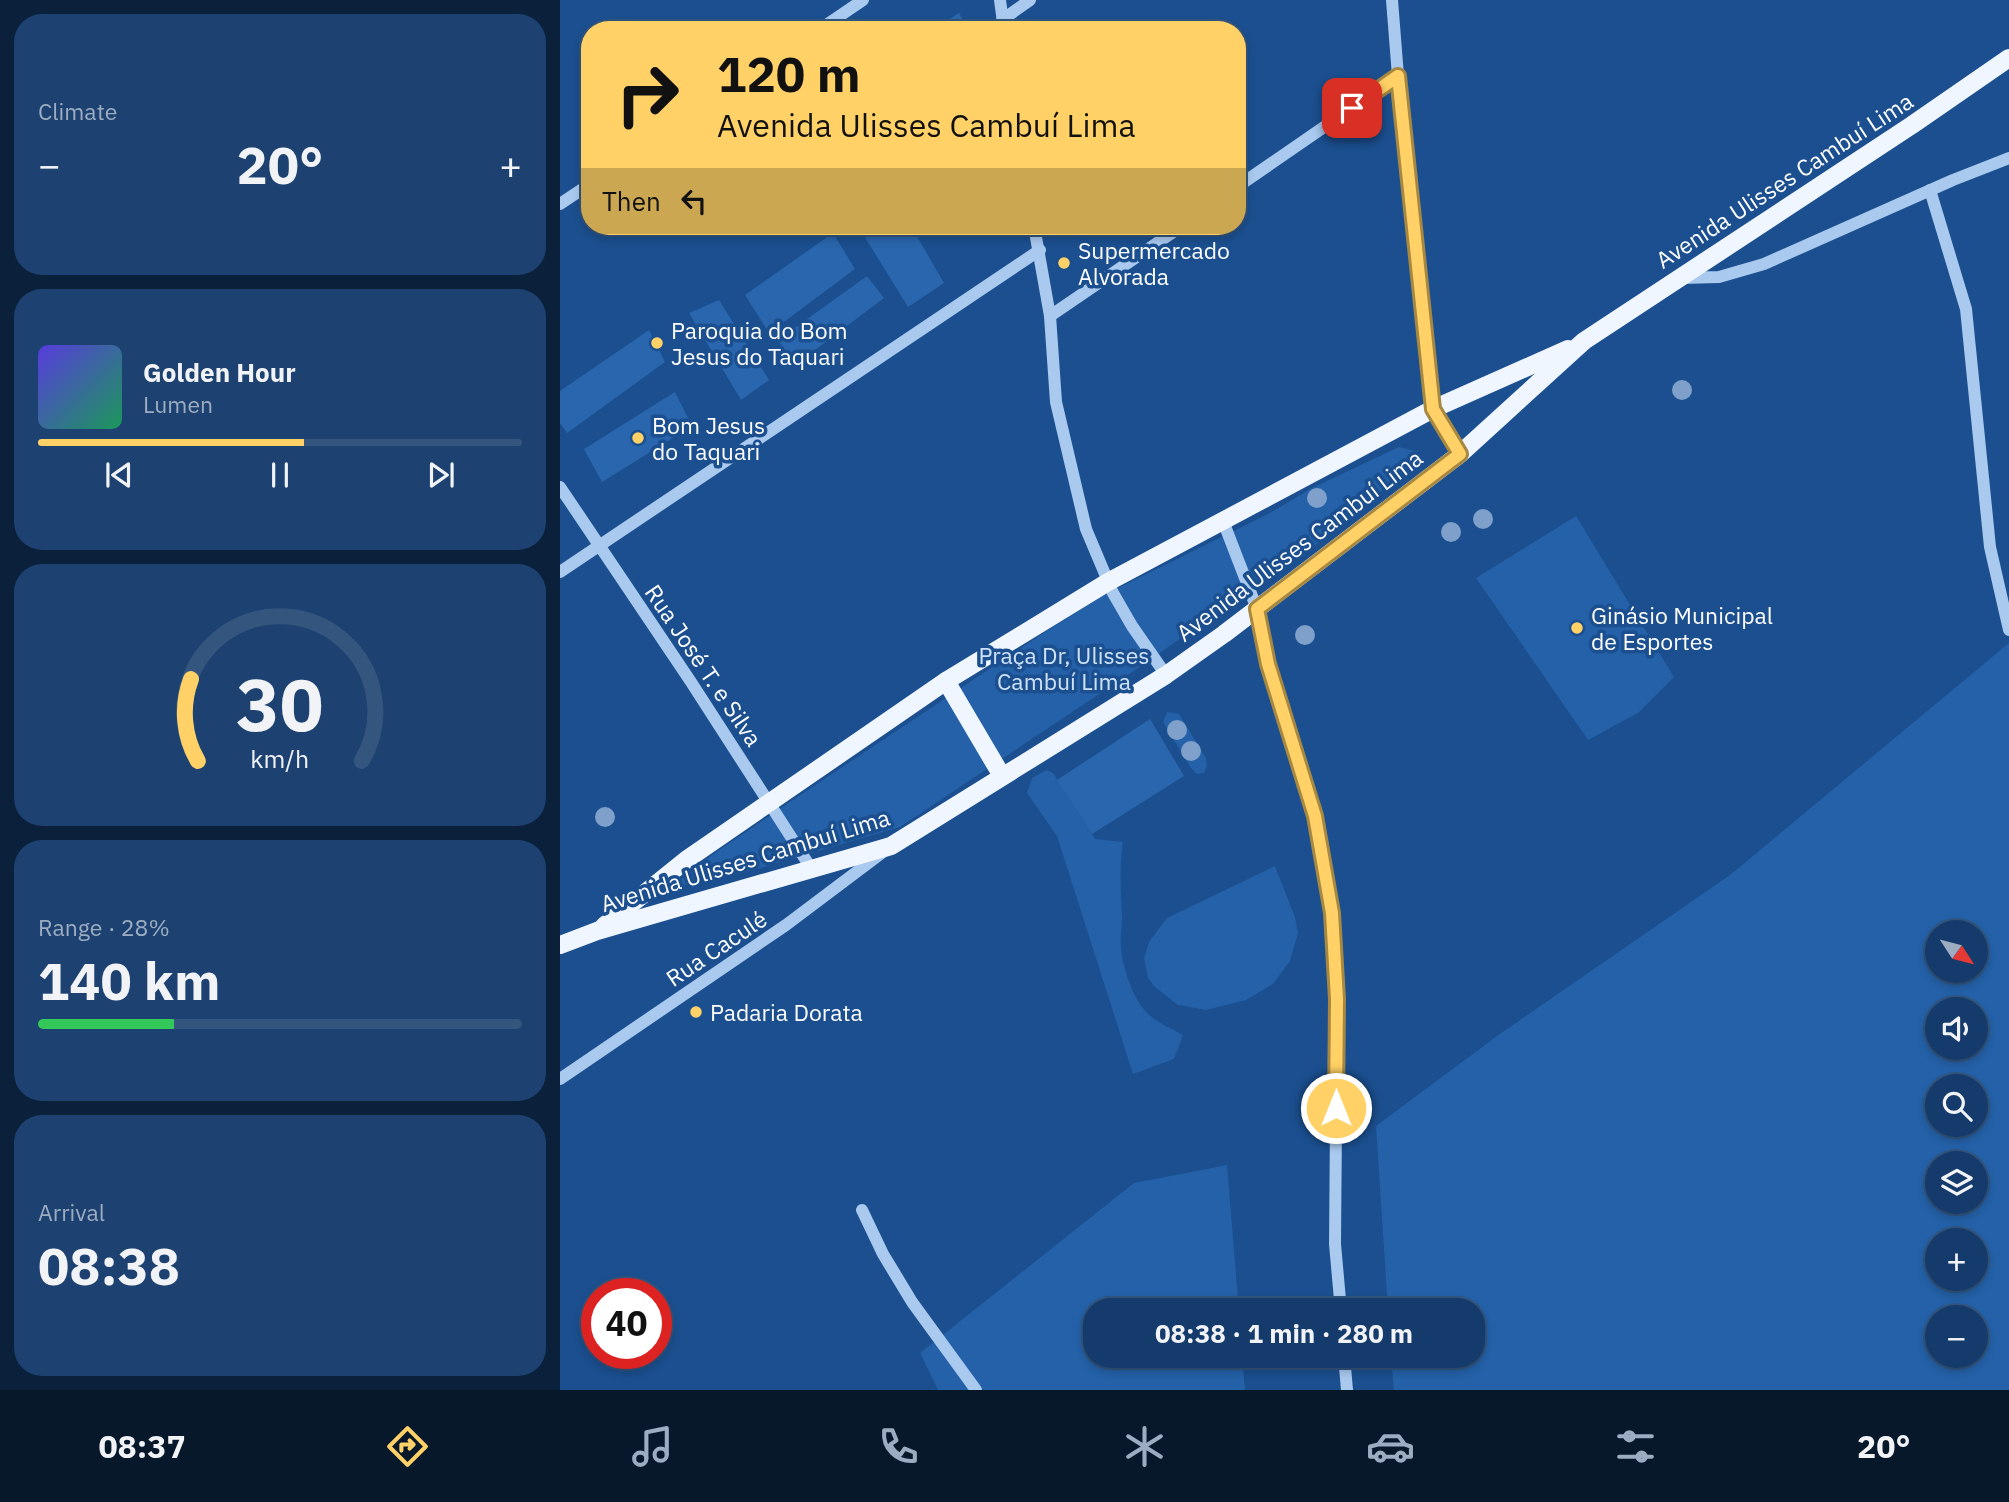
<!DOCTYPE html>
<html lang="en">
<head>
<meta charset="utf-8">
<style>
	:root { --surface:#143b6b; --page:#1d4271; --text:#f1f3f6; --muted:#9dadc1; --line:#33557e; --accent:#ffd166 }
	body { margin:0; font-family:"IBM Plex Sans",sans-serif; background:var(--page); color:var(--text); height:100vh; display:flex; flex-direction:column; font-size:26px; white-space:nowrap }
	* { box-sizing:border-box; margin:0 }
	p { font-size:23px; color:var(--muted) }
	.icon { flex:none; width:38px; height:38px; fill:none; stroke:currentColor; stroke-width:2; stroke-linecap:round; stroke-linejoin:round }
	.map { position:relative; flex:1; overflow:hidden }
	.details { display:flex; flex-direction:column; gap:14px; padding:14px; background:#0b203b; width:560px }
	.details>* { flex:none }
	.banner { position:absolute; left:21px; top:21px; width:665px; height:214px; border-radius:28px; box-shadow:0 4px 10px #0003,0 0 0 2px var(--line); background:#ffd166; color:#111; overflow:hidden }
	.needle { width:46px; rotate:126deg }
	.fabs { position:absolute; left:1365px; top:920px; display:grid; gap:14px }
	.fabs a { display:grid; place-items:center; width:63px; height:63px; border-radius:50%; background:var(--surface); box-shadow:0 4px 10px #0003,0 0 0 2px var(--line); font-size:35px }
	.speed { position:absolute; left:21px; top:1278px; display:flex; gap:14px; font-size:35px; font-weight:700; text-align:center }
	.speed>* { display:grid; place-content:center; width:91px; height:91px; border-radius:50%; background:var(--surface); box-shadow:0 4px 10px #0003,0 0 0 2px var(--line); line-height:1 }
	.speed .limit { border:10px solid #d22; background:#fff; color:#111 }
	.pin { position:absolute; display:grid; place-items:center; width:60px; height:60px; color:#fff; margin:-30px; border-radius:14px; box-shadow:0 4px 10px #0006 }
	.me { position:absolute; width:77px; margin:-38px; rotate:0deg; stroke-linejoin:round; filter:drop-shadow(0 0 5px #0008) }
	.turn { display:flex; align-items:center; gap:24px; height:147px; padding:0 21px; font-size:32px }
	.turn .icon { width:91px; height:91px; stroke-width:2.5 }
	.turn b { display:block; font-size:49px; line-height:60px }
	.then { display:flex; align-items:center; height:66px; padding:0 21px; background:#0003; gap:14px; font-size:26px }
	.big { font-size:52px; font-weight:700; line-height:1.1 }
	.details .tile { flex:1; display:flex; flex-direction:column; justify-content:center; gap:10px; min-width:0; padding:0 24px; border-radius:28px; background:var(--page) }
	.details .dial { align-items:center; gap:0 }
	.dial svg { height:182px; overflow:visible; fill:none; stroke:var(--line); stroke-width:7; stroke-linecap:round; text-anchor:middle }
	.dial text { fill:var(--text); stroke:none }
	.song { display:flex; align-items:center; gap:21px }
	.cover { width:84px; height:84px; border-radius:10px; background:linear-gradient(135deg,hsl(250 70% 55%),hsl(150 70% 35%)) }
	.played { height:7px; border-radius:4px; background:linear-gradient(90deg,var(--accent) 55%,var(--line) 55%) }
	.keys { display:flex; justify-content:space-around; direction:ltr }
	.heat { display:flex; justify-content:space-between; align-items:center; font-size:38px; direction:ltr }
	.charge { height:10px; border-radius:5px; background:linear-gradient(90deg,#34c759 28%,var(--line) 0) }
	.trip { position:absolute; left:523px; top:1298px; width:402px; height:70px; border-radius:28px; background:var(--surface); box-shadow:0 4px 10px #0003,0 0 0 2px var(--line); font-weight:700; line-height:70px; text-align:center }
	.dock { display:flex; height:112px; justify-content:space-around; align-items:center; background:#08182b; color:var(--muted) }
	.dock .icon { width:49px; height:49px }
	.dock .selected { color:var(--accent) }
	.dock b { font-size:32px; color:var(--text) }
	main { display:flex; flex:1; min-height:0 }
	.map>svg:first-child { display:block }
</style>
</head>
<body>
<main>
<section class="details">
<div class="tile"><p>Climate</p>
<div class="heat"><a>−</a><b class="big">20°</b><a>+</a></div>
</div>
<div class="tile">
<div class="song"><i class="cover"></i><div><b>Golden Hour</b><p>Lumen</p></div></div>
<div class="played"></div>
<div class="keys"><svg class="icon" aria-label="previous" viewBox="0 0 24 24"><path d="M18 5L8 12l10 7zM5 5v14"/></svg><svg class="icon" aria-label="pause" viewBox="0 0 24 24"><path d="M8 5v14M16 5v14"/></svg><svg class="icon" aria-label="next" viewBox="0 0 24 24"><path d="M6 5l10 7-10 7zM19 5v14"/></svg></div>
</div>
<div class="tile dial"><svg viewBox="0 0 100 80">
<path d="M14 69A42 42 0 1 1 86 69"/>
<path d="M14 69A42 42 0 0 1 11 33" stroke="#ffd166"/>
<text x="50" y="56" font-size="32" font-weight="700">30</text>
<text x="50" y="72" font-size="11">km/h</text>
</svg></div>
<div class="tile"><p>Range · 28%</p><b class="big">140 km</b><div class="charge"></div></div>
<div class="tile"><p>Arrival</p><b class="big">08:38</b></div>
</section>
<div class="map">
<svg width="1449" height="1390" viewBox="0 0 1449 1390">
	<rect width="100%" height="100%" fill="#1b4f8f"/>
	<g fill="#2461a8" fill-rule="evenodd">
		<polygon points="839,447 859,452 844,470 806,506 758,543 575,670 340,827 190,871 146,879 106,891 152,855 227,804 485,632 544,595 710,513 752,488"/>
		<polygon points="1016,516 1114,677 1078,713 1028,740 916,578"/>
		<path d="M1449,643v747h-615l-3,-34h83v-45h-86l-12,-185 121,-90 233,-161zM1377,933h39v38h-39zM1377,1010h39v38h-39zM1377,1087h39v38h-39zM1377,1164h39v38h-39zM1377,1241h39v38h-39zM1377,1318h39v38h-39z"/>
		<polygon points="607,712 619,714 646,758 647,766 644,773 637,774 631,768 603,722"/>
		<path d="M487,770l6,3 42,66 28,3c-4,26 -2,50 -1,76 0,9 -2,19 -1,28 1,19 10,46 21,61 10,14 27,20 41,28l-9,24 -41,15 -76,-238 -30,-43 5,-15z"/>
		<polygon points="715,866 735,917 738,933 730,961 713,984 686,1000 646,1010 618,1005 594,986 588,978 584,958 589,942 607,918"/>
		<polygon points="667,1165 679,1311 536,1311 536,1356 682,1356 685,1390 378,1390 360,1353 574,1183"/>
	</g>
	<g fill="#2a66ad">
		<polygon points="399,13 409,30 373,30"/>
		<polygon points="298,226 351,226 384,283 348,307"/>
		<polygon points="273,233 295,269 209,333 185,295"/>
		<polygon points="307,276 324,298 234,366 218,340"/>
		<polygon points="159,300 209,380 181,400 129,313"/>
		<polygon points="89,330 105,362 7,433 0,423 0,391"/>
		<polygon points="115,392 132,426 42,482 24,449"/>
		<polygon points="590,719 624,776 532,834 497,780"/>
	</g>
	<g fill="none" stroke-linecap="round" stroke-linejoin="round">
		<g stroke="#a9c9ee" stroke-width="12">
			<polyline points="440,0 444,30"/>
			<polyline points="832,0 838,76 873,409 900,454"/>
			<polyline points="442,20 470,0"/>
			<polyline points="259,30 303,0"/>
			<polyline points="677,187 838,76"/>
			<polyline points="1370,190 1406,309 1430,547 1449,630"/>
			<polyline points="0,204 30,184"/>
			<polyline points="474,226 490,316 496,402 526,529 553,593 572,626 606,675"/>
			<polyline points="1122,278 1159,277 1204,264 1393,180 1449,158"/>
			<polyline points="490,316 622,226"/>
			<polyline points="0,487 131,682 251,868"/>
			<polyline points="663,521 697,609 708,664 755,816 772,913 777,999 775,1244 781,1311"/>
			<polyline points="0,572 480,250"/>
			<polyline points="0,1079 226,925 323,852"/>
			<polyline points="302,1210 323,1254 352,1302 416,1390"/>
			<polyline points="784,1356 787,1390"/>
		</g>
		<g stroke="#f0f6ff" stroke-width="18">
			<polyline points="386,681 442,776"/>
			<polyline points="44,926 126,860 386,681 548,582 873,409 1008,349"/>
			<polyline points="0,945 37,931 331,846 606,675 664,634 900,454 1024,341 1352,125 1449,58"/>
		</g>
	</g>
	<g fill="#7ea0ca">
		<circle cx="1122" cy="390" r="10"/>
		<circle cx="757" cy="498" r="10"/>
		<circle cx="923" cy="519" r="10"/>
		<circle cx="891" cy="532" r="10"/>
		<circle cx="745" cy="635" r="10"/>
		<circle cx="617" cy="730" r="10"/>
		<circle cx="631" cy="751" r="10"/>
		<circle cx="45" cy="817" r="10"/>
	</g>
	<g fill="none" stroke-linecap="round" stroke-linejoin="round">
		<g stroke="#a68842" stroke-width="18">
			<polyline id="route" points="776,1108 777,999 772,913 755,816 708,664 697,609 900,454 873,409 838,76 792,108"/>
		</g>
		<use href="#route" stroke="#ffd166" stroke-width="12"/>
	</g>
	<g fill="#ffd166" stroke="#1b4f8f" stroke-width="2.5">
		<circle cx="504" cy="263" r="7"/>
		<circle cx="97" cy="343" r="7"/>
		<circle cx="78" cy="438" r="7"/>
		<circle cx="1017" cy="628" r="7"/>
		<circle cx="136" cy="1012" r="7"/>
	</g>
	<g text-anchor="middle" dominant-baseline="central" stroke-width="7" stroke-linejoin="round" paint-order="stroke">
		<g font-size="23" fill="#fff" stroke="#1b4f8f">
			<text transform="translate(1224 180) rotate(-33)">Avenida Ulisses Cambuí Lima</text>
			<text transform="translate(739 545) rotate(-37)">Avenida Ulisses Cambuí Lima</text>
			<text transform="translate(144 665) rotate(56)">Rua José T. e Silva</text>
			<text transform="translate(185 860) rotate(-17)">Avenida Ulisses Cambuí Lima</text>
			<text transform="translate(156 948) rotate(-34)">Rua Caculé</text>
		</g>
		<g font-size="23" fill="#fff" stroke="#1b4f8f" text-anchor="start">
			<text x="518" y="250">Supermercado<tspan x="518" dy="26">Alvorada</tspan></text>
			<text x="111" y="330">Paroquia do Bom<tspan x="111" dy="26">Jesus do Taquari</tspan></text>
			<text x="92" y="425">Bom Jesus<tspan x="92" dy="26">do Taquari</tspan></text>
			<text x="1031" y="615">Ginásio Municipal<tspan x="1031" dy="26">de Esportes</tspan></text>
			<text x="150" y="1012">Padaria Dorata</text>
		</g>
		<g font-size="23" fill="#cfe3fa" stroke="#1b4f8f">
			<text x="504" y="655">Praça Dr, Ulisses<tspan x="504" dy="26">Cambuí Lima</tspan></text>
		</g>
	</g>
</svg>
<div class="fabs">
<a><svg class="needle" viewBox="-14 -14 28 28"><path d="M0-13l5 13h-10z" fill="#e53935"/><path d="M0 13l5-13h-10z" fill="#9dadc1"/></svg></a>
<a><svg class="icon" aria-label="sound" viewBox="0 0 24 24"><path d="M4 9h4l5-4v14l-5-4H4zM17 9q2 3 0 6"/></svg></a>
<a><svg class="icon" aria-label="search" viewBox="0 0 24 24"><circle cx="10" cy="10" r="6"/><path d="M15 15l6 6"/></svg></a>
<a><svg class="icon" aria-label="layers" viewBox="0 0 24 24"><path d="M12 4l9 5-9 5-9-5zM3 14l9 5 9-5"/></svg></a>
<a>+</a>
<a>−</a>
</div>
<div class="speed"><div class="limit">40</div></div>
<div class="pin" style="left:792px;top:108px;background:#d93025"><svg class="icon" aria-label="arrive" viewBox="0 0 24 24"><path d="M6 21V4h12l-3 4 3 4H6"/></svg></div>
<svg class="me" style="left:776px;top:1108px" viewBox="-20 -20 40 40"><circle r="17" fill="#ffd166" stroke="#fff" stroke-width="3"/><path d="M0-11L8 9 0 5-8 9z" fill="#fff"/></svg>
<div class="trip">08:38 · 1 min · 280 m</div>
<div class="banner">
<div class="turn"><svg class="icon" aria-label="right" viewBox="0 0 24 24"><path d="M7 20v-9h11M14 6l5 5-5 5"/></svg><div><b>120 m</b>Avenida Ulisses Cambuí Lima</div></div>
<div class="then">Then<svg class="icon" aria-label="left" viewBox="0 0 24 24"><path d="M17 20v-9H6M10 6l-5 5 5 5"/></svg></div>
</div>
</div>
</main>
<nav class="dock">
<b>08:37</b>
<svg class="icon selected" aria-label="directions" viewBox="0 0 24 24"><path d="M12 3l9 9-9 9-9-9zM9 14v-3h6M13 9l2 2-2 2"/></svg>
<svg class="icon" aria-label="music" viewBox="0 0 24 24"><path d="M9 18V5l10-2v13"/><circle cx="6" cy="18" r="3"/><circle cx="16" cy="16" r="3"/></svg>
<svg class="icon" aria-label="phone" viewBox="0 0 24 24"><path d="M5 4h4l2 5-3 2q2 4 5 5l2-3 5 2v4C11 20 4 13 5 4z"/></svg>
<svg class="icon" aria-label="climate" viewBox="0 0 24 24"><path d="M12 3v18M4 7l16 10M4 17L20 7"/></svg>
<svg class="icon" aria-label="car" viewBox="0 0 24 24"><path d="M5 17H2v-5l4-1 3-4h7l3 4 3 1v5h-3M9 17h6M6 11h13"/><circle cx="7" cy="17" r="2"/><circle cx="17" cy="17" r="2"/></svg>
<svg class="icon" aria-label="filters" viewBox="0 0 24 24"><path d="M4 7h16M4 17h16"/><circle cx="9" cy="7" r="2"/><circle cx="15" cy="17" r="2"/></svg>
<b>20°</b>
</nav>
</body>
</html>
